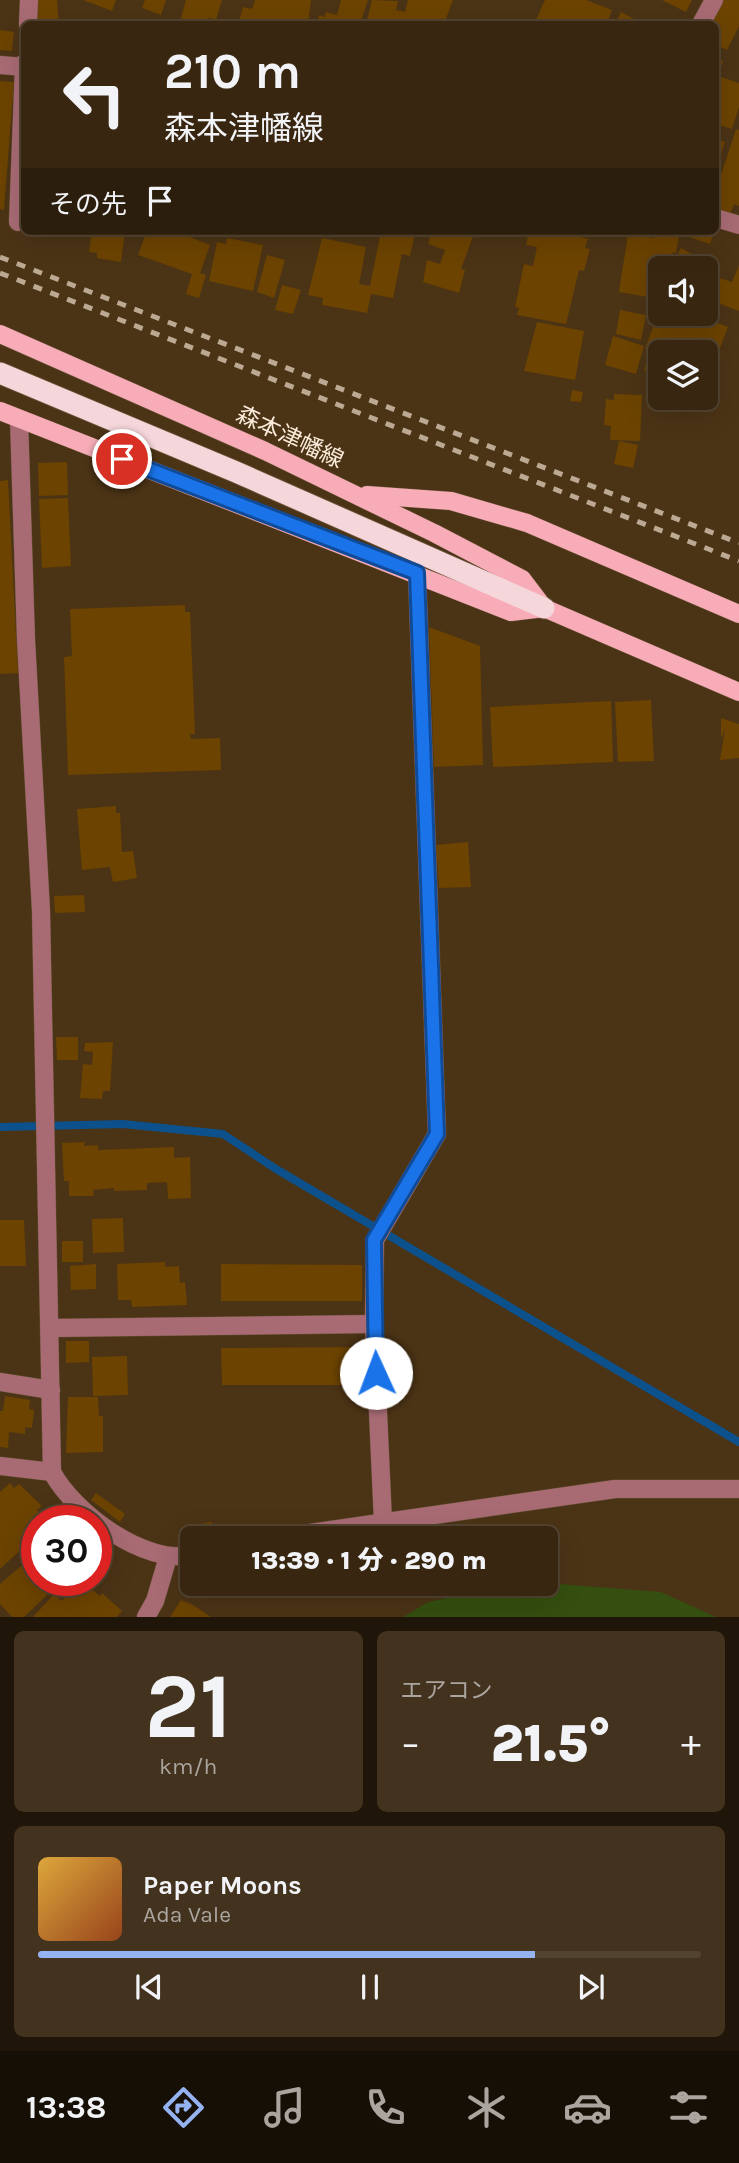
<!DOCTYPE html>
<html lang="ja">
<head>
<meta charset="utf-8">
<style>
	:root { --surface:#382610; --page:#43321e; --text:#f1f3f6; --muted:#aba59f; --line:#524330; --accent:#95b2f1 }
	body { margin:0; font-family:Karla,"Noto Sans JP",sans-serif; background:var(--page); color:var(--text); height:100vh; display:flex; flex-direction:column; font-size:26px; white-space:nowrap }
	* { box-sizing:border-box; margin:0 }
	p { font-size:23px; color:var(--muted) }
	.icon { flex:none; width:38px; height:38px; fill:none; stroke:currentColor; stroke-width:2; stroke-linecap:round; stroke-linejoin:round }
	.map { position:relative; height:1617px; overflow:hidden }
	.sheet { display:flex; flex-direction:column; gap:14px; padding:14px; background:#1f1509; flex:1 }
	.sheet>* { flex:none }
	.banner { position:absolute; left:21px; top:21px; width:698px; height:214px; border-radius:10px; box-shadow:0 7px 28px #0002,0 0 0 2px var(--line); background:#382610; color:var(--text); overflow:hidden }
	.fabs { position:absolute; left:648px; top:256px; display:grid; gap:14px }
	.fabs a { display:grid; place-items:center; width:70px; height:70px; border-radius:10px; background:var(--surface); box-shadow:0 7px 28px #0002,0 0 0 2px var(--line); font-size:35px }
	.speed { position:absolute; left:21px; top:1505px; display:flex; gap:14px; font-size:35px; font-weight:700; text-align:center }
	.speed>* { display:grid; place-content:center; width:91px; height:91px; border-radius:50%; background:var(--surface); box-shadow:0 7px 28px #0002,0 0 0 2px var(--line); line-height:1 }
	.speed .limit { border:10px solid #d22; background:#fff; color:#111 }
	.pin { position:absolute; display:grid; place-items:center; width:60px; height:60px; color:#fff; margin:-30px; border:4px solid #fff; border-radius:50%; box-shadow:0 2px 7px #0007 }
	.me { position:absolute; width:77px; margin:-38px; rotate:358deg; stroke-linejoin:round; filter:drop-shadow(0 0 5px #0008) }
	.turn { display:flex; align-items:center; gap:24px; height:147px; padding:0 28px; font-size:32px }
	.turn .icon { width:91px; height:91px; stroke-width:2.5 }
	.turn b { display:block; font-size:49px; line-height:60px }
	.then { display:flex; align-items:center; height:66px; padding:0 28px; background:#0003; gap:14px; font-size:26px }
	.big { font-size:52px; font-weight:800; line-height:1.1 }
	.sheet .tile { flex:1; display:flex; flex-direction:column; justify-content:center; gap:10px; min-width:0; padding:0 24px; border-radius:10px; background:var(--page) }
	.sheet .dial { align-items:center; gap:0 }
	.dial b { font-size:91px; line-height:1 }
	.song { display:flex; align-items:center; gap:21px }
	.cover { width:84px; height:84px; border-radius:10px; background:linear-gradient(135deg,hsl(40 70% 55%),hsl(20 70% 35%)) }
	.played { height:7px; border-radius:4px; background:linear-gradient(90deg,var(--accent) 75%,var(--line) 75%) }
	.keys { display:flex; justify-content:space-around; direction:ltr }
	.heat { display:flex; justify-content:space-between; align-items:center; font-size:38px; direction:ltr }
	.sheet .tiles { flex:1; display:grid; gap:14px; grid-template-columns:1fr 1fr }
	.tile:last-child { grid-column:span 2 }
	.trip { position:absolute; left:180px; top:1526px; width:378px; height:70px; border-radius:10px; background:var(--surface); box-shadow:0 7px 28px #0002,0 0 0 2px var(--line); font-weight:800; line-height:70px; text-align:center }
	.dock { display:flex; height:112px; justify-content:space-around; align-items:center; background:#160f06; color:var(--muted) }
	.dock .icon { width:49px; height:49px }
	.dock .on { color:var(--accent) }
	.dock b { font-size:32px; color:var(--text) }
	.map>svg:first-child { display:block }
</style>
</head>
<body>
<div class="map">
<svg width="739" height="1617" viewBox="0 0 739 1617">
	<rect width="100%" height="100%" fill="#4b3315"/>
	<polygon fill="#344f0f" points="546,1583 661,1592 716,1617 403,1617 428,1602 513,1584"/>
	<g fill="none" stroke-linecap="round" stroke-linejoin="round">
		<polyline stroke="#0c518b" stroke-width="8" points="0,1127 123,1124 223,1134 276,1169 739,1442"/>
	</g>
	<g fill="#6c4300">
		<polygon points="31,0 57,0 59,24 33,24"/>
		<polygon points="83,0 116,0 112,11"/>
		<polygon points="145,0 166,0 161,15 142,8"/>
		<polygon points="186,0 222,0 216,20 208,18 206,24 179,24"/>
		<polygon points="255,0 311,0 308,24 238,24 243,7 252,9"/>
		<polygon points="341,0 368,0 360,24 316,24 319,15 324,17 326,12 337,15"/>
		<polygon points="372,0 398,1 396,10 405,12 408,0 453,0 444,24 411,24 394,19 393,24 366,24"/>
		<polygon points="545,0 586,0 612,10 607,24 534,24"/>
		<polygon points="662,0 692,0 686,12"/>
		<polygon points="720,0 739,0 739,26 727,50 716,45 716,24 706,24"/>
		<polygon points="621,12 644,24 615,24"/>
		<polygon points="0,30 14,32 12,51 0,50"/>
		<polygon points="716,58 723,61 718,76 739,83 739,107 732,129 716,124"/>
		<polygon points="0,81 14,82 4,210 0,209"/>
		<polygon points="736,129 739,130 739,206 734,204 729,217 716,212 716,190"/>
		<polygon points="716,139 725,142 716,167"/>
		<polygon points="92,231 125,231 121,262 97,258 97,253 89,252"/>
		<polygon points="147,231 174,231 210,245 200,273 206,275 199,298 186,294 192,274 138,255"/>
		<polygon points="381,231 415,234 410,256 402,254 393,298 371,294 367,313 322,305 323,298 308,295 322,238 366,247 359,284 370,286"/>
		<polygon points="432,231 475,231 461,269 465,270 459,293 423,282 427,260 440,264 445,250 428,244"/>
		<polygon points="529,231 559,231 588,239 585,248 590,249 584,271 579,270 566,324 517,315 519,308 515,307 524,264 533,266 537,247 526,245"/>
		<polygon points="654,231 680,231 676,253 673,252 670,265 660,268 659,299 619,292 628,234 653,238"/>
		<polygon points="691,231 712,231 714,232 710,244 689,237"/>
		<polygon points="227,238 263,245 253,291 209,281 217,242 226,244"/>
		<polygon points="681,248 708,263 706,267 719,273 716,277 732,282 739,265 739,311 707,299 705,304 705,268 670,268"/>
		<polygon points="267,255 285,260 274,298 257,292"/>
		<polygon points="282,285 301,290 293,314 275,310"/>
		<polygon points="620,310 646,315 641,340 616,334"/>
		<polygon points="705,311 713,313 710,320 728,327 712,369 705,366 705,352 660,352 660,355 645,349 658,314"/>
		<polygon points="537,322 584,331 575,380 524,371"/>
		<polygon points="613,336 644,346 636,374 605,365"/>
		<polygon points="649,353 660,357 660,375 644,370"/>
		<polygon points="572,390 583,392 581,402 570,401"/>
		<polygon points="614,394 642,395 640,441 610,440 611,426 604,425 606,399 614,400"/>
		<polygon points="619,441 638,445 633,468 614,464"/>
		<polygon points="67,462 68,495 39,496 38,463"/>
		<polygon points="8,480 18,673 0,674 0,481"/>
		<polygon points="68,498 71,566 42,568 39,499"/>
		<polygon points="185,605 185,612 190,612 195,734 190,734 191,739 220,738 221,770 68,775 64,657 72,656 70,609"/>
		<polygon points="429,627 480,646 483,765 434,767"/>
		<polygon points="651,700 654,761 618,762 615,702"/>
		<polygon points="611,701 613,762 493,767 490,707"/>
		<polygon points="721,718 739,724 739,758 720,760 725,729 721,739"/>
		<polygon points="116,806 116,813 120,813 122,852 133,851 137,878 113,882 110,867 82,870 77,809"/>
		<polygon points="468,842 471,887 439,888 436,845"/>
		<polygon points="84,895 85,912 55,913 54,896"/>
		<polygon points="56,1037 78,1037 78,1060 57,1060"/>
		<polygon points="113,1042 110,1091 103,1091 102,1099 80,1098 83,1064 92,1065 93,1052 84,1051 85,1043"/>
		<polygon points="85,1142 84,1146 98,1145 98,1150 174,1147 174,1158 190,1157 191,1198 168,1199 167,1182 147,1183 147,1190 114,1191 114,1188 93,1190 94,1196 69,1196 69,1181 64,1181 62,1143"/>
		<polygon points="123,1218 124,1252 93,1253 92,1219"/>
		<polygon points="0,1220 24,1220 26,1266 0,1266"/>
		<rect x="62" y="1241" width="21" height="21"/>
		<polygon points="165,1262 165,1267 179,1266 180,1283 185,1282 187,1305 132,1307 131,1300 118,1300 117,1264"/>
		<polygon points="96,1264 96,1289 71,1290 70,1266"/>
		<polygon points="221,1264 362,1265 362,1301 221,1301"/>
		<polygon points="66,1341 89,1341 89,1362 66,1363"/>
		<polygon points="364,1347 364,1385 222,1385 221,1348"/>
		<polygon points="127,1356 128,1395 93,1396 92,1357"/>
		<polygon points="5,1396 30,1400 29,1409 34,1410 32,1428 25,1427 25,1434 9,1432 8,1448 0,1447 0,1411 3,1411"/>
		<polygon points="68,1397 98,1397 99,1416 103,1416 103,1452 66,1453"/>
		<polygon points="10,1483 14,1488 19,1484 42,1506 37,1510 47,1521 37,1521 37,1535 0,1569 0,1492"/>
		<polygon points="96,1493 125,1514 120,1522 91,1500"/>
		<polygon points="212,1522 215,1534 202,1537 200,1524"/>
		<polygon points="21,1566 48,1594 24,1617 12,1617 0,1604 0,1584"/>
		<polygon points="80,1580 100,1596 102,1593 122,1611 117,1617 33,1617 54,1594 62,1601"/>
		<polygon points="245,1584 305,1584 306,1588 247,1598"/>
		<polygon points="316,1584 348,1584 319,1594"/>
		<polygon points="181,1600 193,1605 211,1617 170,1617"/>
	</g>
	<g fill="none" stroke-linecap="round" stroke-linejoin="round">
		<g stroke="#675135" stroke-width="19">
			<g id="minor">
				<polyline points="28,24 29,0"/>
				<polyline points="701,24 714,0"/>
				<polyline points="0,65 24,67"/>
				<polyline points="716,218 739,225"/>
				<polyline points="18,222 24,63"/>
				<path d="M19,419l7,221 15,271 11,561c22,41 92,93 140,83"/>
				<polyline points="51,1328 374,1324"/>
				<polyline points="0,1382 51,1390"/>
				<polyline points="0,1466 52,1472"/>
				<polyline points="383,1522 374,1324 375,1240 437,1134 417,573"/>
				<polyline points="275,1538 615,1489 739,1489"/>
				<polyline points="146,1617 155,1601 168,1557"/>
			</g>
		</g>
		<g stroke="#675135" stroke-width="19">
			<g id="major">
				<polyline points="0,334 265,451 434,533 522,579 544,608 739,692"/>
				<polyline points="0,411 511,612 544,608"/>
				<polyline points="367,495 451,501 527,523 739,614"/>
			</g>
		</g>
		<g stroke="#675135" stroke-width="23">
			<polyline id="highway" points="0,373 236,472 544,608"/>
		</g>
		<use href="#minor" stroke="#a86b74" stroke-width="18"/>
		<use href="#major" stroke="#f7acb7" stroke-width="18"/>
		<use href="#highway" stroke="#f5d6da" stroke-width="21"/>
		<g stroke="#bca993" stroke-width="5" stroke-dasharray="9 9" stroke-linecap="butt">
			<polyline points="0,257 739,543"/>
			<polyline points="0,273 739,561"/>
		</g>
	</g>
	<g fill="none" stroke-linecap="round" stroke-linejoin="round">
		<g stroke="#114b97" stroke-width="18">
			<polyline id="route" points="122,459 417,573 437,1134 374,1240 376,1373"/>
		</g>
		<use href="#route" stroke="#1a73e8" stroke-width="12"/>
	</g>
	<g text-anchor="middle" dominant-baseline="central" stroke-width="7" stroke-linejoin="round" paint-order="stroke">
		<g font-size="23" fill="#fcecdb" stroke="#4b3315">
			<text transform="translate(290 437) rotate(25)">森本津幡線</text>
		</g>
	</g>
</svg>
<div class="fabs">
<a><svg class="icon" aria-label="sound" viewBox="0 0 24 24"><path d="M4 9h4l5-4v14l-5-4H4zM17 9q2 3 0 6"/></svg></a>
<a><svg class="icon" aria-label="layers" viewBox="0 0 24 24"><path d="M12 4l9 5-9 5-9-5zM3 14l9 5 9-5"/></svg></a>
</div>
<div class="speed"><div class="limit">30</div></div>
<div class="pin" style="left:122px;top:459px;background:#d93025"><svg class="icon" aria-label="arrive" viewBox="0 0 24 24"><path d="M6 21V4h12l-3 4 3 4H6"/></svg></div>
<svg class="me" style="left:376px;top:1373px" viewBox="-20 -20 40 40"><circle r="19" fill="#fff"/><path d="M0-13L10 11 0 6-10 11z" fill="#1a73e8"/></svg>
<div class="trip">13:39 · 1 分 · 290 m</div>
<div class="banner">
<div class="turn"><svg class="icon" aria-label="left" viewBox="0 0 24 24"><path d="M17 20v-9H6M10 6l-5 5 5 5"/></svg><div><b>210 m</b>森本津幡線</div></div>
<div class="then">その先<svg class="icon" aria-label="arrive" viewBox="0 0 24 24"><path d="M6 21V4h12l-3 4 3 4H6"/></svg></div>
</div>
</div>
<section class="sheet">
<div class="tiles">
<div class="tile dial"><b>21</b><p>km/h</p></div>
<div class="tile"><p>エアコン</p>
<div class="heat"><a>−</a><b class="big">21.5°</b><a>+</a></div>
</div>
<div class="tile">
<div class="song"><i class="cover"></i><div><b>Paper Moons</b><p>Ada Vale</p></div></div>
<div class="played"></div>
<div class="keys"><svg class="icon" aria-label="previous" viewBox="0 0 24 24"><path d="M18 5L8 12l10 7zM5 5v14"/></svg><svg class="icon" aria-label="pause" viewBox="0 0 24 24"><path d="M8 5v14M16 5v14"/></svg><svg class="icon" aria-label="next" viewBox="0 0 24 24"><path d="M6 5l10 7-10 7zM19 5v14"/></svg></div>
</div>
</div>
</section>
<nav class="dock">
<b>13:38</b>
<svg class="icon on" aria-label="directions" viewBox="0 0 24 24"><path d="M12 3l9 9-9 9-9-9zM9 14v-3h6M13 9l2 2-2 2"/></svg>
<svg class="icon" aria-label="music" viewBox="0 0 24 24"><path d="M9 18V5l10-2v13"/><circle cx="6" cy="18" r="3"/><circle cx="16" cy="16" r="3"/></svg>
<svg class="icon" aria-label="phone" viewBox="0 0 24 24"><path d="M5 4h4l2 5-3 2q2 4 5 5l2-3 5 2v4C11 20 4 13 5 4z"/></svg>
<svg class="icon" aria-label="climate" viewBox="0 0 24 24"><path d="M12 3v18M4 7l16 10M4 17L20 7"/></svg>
<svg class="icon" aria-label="car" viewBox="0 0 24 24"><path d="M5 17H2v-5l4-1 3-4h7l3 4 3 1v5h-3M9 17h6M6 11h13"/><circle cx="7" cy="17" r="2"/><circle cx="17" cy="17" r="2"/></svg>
<svg class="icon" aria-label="filters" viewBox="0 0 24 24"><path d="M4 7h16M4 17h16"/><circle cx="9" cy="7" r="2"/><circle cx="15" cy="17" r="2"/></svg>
</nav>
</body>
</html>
